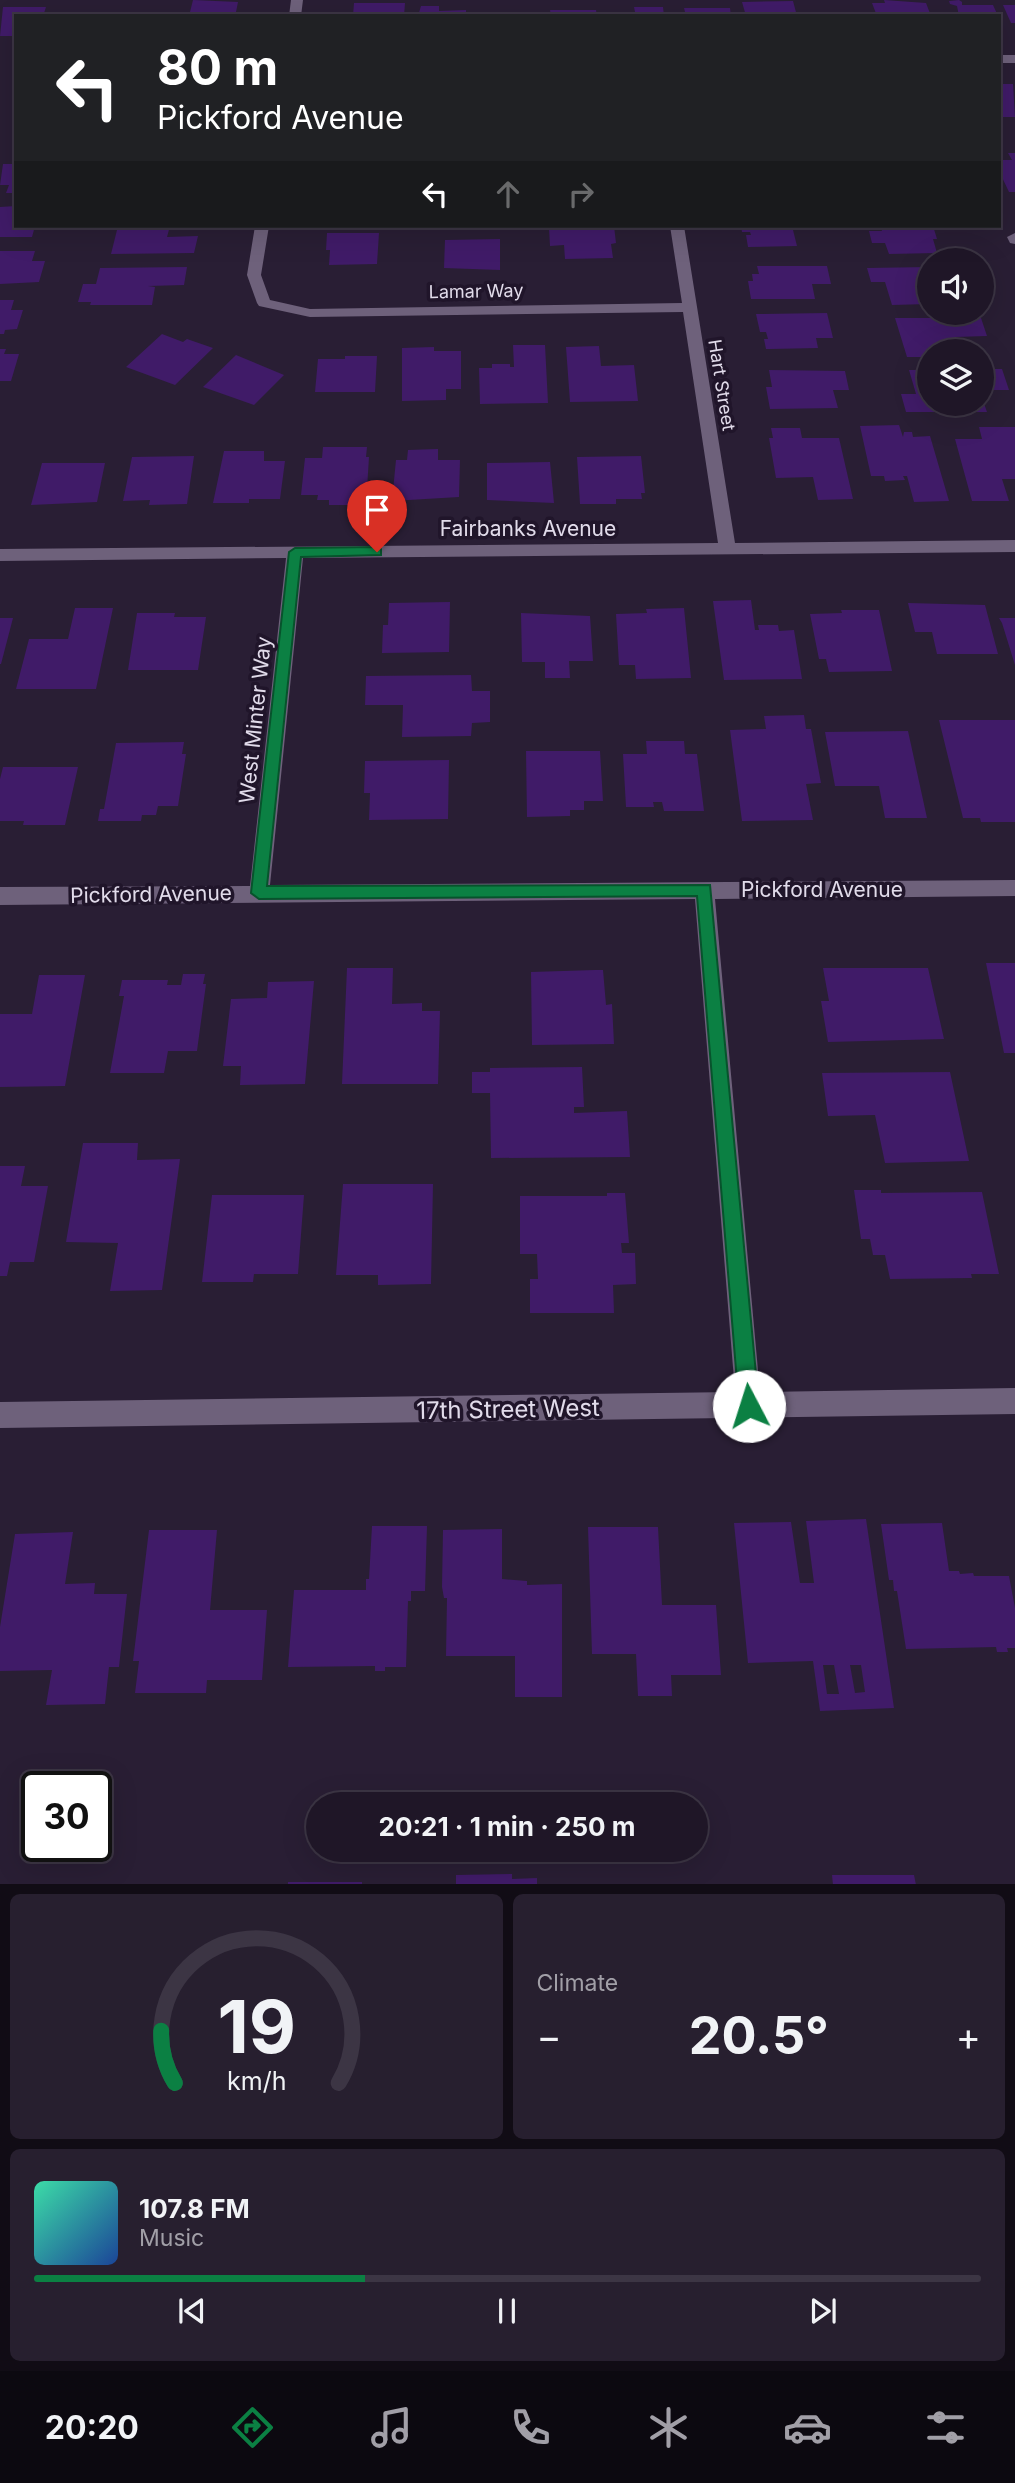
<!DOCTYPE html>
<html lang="en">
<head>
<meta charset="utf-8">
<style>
	:root { --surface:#1f1627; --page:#271f2f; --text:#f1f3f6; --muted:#a19fa7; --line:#3c3544; --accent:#0b8043 }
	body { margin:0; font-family:Inter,sans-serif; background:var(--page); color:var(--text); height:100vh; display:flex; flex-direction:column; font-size:26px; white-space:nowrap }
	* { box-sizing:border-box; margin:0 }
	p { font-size:23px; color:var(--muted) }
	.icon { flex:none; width:38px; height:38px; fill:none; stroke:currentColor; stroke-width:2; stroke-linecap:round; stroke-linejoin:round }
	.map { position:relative; height:1884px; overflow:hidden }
	.drawer { display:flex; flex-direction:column; gap:10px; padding:10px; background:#110c15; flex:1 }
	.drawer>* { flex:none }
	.hud { position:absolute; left:14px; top:14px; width:987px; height:214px; border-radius:0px; box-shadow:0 7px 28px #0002,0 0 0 2px var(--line); background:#202124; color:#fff; overflow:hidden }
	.tools { position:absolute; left:917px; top:248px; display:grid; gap:14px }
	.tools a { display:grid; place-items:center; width:77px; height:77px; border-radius:50%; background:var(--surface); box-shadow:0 7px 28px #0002,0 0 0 2px var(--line); font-size:35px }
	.speed { position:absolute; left:21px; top:1771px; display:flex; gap:14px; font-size:35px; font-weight:700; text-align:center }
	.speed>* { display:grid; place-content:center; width:91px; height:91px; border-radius:50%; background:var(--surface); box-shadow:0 7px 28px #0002,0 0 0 2px var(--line); line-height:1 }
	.speed .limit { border:4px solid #111; border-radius:10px; background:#fff; color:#111 }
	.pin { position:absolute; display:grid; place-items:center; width:60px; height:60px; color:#fff; margin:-72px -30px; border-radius:50% 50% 50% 0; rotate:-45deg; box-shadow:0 0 7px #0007 }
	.pin .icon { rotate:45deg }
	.me { position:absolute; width:77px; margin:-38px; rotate:355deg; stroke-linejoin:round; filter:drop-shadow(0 0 5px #0008) }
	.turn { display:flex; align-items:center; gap:24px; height:147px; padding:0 28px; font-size:32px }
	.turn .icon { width:91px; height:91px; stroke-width:2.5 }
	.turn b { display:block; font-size:49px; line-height:60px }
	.lanes { display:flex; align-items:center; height:66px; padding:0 28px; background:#0003; justify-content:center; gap:35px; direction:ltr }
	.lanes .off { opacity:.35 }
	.big { font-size:52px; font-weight:700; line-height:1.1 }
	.drawer .widget { flex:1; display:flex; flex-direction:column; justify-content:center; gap:10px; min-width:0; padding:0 24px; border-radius:10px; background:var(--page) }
	.drawer .dial { align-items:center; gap:0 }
	.dial svg { height:182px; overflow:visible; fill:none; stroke:var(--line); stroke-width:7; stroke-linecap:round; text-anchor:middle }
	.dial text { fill:var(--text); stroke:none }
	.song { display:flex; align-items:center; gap:21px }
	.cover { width:84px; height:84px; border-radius:10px; background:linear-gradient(135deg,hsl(160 70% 55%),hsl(220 70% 35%)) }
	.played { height:7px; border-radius:4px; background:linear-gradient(90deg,var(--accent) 35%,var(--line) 35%) }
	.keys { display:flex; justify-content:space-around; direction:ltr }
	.heat { display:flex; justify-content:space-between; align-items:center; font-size:38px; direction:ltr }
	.drawer .tiles { flex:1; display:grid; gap:10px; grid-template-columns:1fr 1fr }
	.widget:last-child { grid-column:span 2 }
	.trip { position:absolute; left:306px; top:1792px; width:402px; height:70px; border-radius:35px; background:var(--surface); box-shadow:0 7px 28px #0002,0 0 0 2px var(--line); font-weight:700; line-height:70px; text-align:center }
	.tab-bar { display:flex; height:112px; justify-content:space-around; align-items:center; background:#0c0910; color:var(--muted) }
	.tab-bar .icon { width:49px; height:49px }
	.tab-bar .selected { color:var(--accent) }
	.tab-bar b { font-size:32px; color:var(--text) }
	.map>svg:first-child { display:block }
</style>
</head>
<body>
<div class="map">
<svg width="1015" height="1885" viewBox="0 0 1015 1885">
	<rect width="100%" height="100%" fill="#291e34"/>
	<g fill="#401b68" fill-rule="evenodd">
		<polygon points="193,0 238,2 236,12 241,12 241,16 189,16"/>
		<polygon points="884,0 926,3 931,16 877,16 872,3 885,3"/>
		<polygon points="959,0 962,2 962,5 993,5 998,16 959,16 957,6 950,4 949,1"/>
		<polygon points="793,1 797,16 746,16 742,2"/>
		<polygon points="354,3 405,3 404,16 353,16"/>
		<polygon points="1003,5 1015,5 1015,23 1011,23"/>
		<polygon points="421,6 439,6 439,11 466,10 466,16 418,16"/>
		<polygon points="3,7 46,7 43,16 16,16 15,36 0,36"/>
		<polygon points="634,7 663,7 664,16 619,16 618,12 635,12"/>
		<polygon points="684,8 730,8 731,16 686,16"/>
		<polygon points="550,10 596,10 597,16 551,16"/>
		<polygon points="827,12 867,12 868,16 828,16"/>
		<polygon points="999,84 1013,84 1015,117 999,117"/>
		<polygon points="1008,153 1015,153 1015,192 1009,192 999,171 999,160 1012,160"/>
		<polygon points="3,164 16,164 16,193 6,193 9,185 0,185"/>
		<polygon points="16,206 16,226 35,226 32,237 0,237 0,207"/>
		<polygon points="118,226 170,226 167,237 198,236 194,253 111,254"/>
		<polygon points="614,226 616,243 611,244 613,258 565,259 564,245 550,246 549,228"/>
		<polygon points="741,226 792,226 797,246 748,247 746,235 751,235 750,232 742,232"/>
		<polygon points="880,226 933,226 937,239 933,239 937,253 889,254 885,243 872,243 869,231 882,231"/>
		<polygon points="327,233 379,233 377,264 329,265 330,250 326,250"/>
		<polygon points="500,239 500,270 444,268 445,240"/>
		<polygon points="0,251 35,251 32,261 45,261 39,282 0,284"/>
		<polygon points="757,266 827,266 831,284 812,284 815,299 751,299 748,281 753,281 752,274 759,274"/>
		<polygon points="187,267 184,285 148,286 155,287 152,305 90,305 91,302 78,302 83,284 96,284 100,268"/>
		<polygon points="929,267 929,304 892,305 885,282 871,282 867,268"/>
		<polygon points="0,300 14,300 11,310 23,310 17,329 5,330 4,334 0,334"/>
		<polygon points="827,313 833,338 816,338 818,348 770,349 766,349 764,339 768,339 766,332 760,332 756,314"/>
		<polygon points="895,318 981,318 987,336 955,337 960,352 929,352 929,357 907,357"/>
		<polygon points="162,334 183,342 187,339 213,348 175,385 126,367"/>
		<polygon points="513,345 545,345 548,403 480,404 479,368 492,368 492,364 510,364 510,367 514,367"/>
		<polygon points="599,346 601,366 634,365 638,401 570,402 566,347"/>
		<polygon points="434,347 434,351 461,351 461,389 446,389 446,400 402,401 402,348"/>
		<polygon points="0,349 6,349 4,354 19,354 11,381 0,381"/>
		<polygon points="236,355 284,375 254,405 203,387"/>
		<polygon points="345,356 377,356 375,392 315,392 318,359 345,359"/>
		<polygon points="982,369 1002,369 1009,390 982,390"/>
		<polygon points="769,370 845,371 849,390 833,390 838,408 770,409 766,387 772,387"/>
		<polygon points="909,370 929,370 929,404 982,404 982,398 987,412 906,412 901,394 916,394"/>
		<polygon points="899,425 903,437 904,432 912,432 913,437 930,436 949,501 914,502 907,476 903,476 905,480 885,481 884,476 871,476 860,426"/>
		<polygon points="979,427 1015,427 1015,479 1002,479 1009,501 972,501 955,439 982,439"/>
		<polygon points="771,428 800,428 802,438 839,438 853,499 818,500 813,477 776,478 769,438 773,438"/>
		<polygon points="323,447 367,447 366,457 369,457 366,505 329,505 329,500 317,500 318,495 301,495 305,458 322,458"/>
		<polygon points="438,449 438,460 460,460 459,497 392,501 396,460 407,460 408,450"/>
		<polygon points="224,451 264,451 264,461 285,461 280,499 249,499 249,503 213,503"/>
		<polygon points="194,456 187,504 149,505 150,500 123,501 132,457"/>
		<polygon points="641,456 645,493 641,493 642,499 616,499 616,504 580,504 577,457"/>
		<polygon points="550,462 554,503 487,500 487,463"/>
		<polygon points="42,463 105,463 97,502 31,505"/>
		<polygon points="751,600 755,630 759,630 758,625 778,625 779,631 794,630 802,679 724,680 713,601"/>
		<polygon points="450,602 449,652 382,653 383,625 388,625 389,603"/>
		<polygon points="908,603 985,605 998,654 937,654 932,632 915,632"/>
		<polygon points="75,608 113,608 96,689 16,689 29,639 68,639"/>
		<polygon points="684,608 691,678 636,679 635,665 619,665 616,614 647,613 646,609"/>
		<polygon points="841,610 879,610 892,671 829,672 826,659 819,659 810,614 842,613"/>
		<polygon points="137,613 175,613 174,617 206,617 198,670 128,670"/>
		<polygon points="521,613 590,616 593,661 569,661 570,678 545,678 545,662 522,662"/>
		<polygon points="0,618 13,618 1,664 0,664"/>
		<polygon points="999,618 1015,618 1015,665 1002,623"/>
		<polygon points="471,675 472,691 490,691 490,722 472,723 471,736 402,737 403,705 365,705 366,676"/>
		<polygon points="804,715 806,729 811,729 821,783 806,784 813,820 742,821 730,730 766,729 764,716"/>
		<polygon points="939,720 1015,720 1015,822 981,822 980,818 963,818"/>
		<polygon points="908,731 927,818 885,818 879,786 835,786 825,732"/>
		<polygon points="646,741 684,741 685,754 697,754 704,811 664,811 662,802 653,802 654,807 626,807 623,754 647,754"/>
		<polygon points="184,742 182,754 186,754 178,806 158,806 156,815 142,815 141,821 98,821 100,809 104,809 116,743"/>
		<polygon points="526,751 600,751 603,801 584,801 584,810 570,810 570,816 527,817"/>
		<polygon points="449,760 448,819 369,820 370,793 364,793 365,761"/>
		<polygon points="3,767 78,767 65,825 23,825 24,821 0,821 0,779"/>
		<polygon points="986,963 1015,963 1015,1053 1004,1053"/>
		<polygon points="347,968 393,968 392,1004 422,1003 422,1011 440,1011 438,1084 342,1084"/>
		<polygon points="823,968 928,968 944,1039 828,1042 821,1001 829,1001"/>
		<polygon points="595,970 603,970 606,1005 612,1004 614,1044 532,1045 531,972"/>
		<polygon points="183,974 205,974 203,984 206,984 197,1051 168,1051 164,1073 110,1073 124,996 119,996 122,980 168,980 167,985 181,985"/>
		<polygon points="39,975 85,975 65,1086 0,1087 0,1014 32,1014"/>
		<polygon points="314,981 305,1084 240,1085 241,1066 223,1066 231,999 267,998 268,982"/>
		<polygon points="582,1067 584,1107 574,1107 574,1113 627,1111 630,1157 491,1158 490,1093 472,1093 472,1072 490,1072 490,1068"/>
		<polygon points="950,1072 969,1161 885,1163 875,1115 828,1116 822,1073"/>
		<polygon points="83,1143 138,1143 137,1160 180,1159 162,1290 110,1291 118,1243 66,1242"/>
		<polygon points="0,1166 25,1166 21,1186 48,1186 34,1262 10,1262 7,1276 0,1276"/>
		<polygon points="343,1184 433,1184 431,1284 378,1285 378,1275 336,1275"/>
		<polygon points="854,1190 881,1190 881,1193 982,1192 999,1274 971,1274 972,1278 890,1279 885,1255 873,1255 870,1239 861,1239"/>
		<polygon points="607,1193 625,1193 629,1243 621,1243 622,1253 635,1253 636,1284 613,1285 614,1313 530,1313 530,1279 538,1279 537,1254 520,1254 520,1196 607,1196"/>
		<polygon points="212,1195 304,1195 298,1274 254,1274 253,1282 202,1282"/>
		<path d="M866,1519l28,189 -74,3 -7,-50 -65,2 -14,-140 57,-1 9,61h14l-8,-62zM823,1665h11l5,29h-12zM850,1665h11l4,27 -10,1z"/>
		<polygon points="942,1523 949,1571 959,1571 960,1574 973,1573 974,1576 1009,1576 1015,1608 1015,1648 1007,1648 1008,1652 997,1652 996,1647 906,1649 897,1591 894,1591 893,1580 889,1580 881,1524"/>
		<polygon points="372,1526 427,1526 425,1591 411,1591 411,1601 408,1601 406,1667 385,1667 385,1671 375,1671 375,1666 288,1667 294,1590 366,1590 366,1579 369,1579"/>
		<polygon points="588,1527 658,1527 662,1605 716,1605 721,1675 671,1675 672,1696 638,1696 636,1654 592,1654"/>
		<polygon points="502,1529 502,1579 527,1581 527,1585 562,1584 562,1697 515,1697 515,1656 446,1656 447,1598 444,1598 442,1587 443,1530"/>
		<polygon points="149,1530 217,1530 210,1610 267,1610 262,1680 207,1680 206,1693 135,1693 139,1661 133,1661"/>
		<polygon points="73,1532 65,1584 95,1583 94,1594 127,1594 119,1667 109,1667 105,1704 46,1705 52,1670 0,1671 0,1627 15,1534"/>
		<polygon points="512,1874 512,1879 537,1878 537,1885 456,1885 456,1875"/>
		<polygon points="832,1875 914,1875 916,1885 833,1885"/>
		<rect x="288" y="1882" width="74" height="3"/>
	</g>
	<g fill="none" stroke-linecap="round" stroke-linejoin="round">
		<g fill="#6e617b" fill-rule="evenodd">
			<polygon points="291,0 303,0 301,16 289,16"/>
			<rect x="999" y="55" width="16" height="8"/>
			<polygon points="255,226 269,226 261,275 270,300 310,309 682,303 670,226 684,226 735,543 1015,540 1015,552 303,558 270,885 1015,880 1015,896 715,899 760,1392 1015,1388 1015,1414 0,1428 0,1402 735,1392 695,899 0,905 0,887 250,886 286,558 0,561 0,549 718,543 683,312 310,317 259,306 257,303 247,275"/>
			<polygon points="1015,233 1015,244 1010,243 1007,237"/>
		</g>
	</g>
	<polygon fill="#0b8043" stroke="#07532c" stroke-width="2" points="377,547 381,549 381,555 301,557 267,886 710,885 759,1406 756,1413 749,1416 742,1413 739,1406 697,896 259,899 251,893 289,552 295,548"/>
	<g text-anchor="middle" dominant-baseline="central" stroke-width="7" stroke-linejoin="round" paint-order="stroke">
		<g font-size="18" fill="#e1dbea" stroke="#20152a">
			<text transform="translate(476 291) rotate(-1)">Lamar Way</text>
			<text transform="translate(722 385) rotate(81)">Hart Street</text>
		</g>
		<g font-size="21" fill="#e1dbea" stroke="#20152a">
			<text x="528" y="528">Fairbanks Avenue</text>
			<text transform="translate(255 720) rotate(-84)">West Minter Way</text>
			<text x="822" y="889">Pickford Avenue</text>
			<text transform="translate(151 894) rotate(-1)">Pickford Avenue</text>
		</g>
		<g font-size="24" fill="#e1dbea" stroke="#20152a">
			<text transform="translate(508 1409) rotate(-1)">17th Street West</text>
		</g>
	</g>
</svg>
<div class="tools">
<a><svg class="icon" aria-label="sound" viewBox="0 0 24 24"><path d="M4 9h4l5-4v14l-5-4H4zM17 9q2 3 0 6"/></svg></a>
<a><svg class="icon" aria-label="layers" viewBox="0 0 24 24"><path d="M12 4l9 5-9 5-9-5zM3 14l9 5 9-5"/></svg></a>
</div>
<div class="speed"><div class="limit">30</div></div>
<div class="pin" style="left:377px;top:552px;background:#d93025"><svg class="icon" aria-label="arrive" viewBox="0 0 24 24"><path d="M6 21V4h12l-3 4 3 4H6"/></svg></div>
<svg class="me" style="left:749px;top:1406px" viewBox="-20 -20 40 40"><circle r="19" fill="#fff"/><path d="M0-13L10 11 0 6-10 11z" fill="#0b8043"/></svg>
<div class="trip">20:21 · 1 min · 250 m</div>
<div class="hud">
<div class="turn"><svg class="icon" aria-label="left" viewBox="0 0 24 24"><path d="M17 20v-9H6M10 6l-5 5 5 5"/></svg><div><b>80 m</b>Pickford Avenue</div></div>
<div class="lanes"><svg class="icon" aria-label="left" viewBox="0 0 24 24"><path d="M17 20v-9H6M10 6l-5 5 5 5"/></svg><svg class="icon off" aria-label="ahead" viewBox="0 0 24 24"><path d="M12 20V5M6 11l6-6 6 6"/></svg><svg class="icon off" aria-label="right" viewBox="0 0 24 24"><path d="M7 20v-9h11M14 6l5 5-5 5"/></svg></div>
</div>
</div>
<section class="drawer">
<div class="tiles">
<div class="widget dial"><svg viewBox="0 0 100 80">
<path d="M14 69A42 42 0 1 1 86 69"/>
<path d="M14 69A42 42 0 0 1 8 46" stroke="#0b8043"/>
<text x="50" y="56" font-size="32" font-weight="700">19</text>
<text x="50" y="72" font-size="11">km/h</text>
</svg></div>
<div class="widget"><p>Climate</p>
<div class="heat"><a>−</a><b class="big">20.5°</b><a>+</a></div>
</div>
<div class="widget">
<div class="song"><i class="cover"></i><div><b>107.8 FM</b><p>Music</p></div></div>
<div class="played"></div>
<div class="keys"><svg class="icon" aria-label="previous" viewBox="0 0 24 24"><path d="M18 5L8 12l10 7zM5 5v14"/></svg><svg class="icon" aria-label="pause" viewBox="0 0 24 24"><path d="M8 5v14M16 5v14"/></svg><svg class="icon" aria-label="next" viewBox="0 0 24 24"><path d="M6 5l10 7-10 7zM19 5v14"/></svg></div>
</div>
</div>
</section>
<nav class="tab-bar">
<b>20:20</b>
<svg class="icon selected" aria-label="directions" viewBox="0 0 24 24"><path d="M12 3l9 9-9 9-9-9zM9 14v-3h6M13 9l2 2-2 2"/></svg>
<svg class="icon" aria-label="music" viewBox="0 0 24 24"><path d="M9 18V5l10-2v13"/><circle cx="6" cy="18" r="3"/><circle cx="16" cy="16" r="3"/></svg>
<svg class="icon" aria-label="phone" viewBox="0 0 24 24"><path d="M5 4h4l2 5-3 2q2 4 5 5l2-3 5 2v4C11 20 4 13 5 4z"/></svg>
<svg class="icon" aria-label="climate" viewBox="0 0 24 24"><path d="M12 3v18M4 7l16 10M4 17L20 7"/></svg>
<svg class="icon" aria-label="car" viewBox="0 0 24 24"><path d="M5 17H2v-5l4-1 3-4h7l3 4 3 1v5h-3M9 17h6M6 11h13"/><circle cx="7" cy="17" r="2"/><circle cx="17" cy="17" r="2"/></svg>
<svg class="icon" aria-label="filters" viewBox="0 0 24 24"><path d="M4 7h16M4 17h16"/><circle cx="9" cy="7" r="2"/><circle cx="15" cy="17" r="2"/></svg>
</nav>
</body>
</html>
